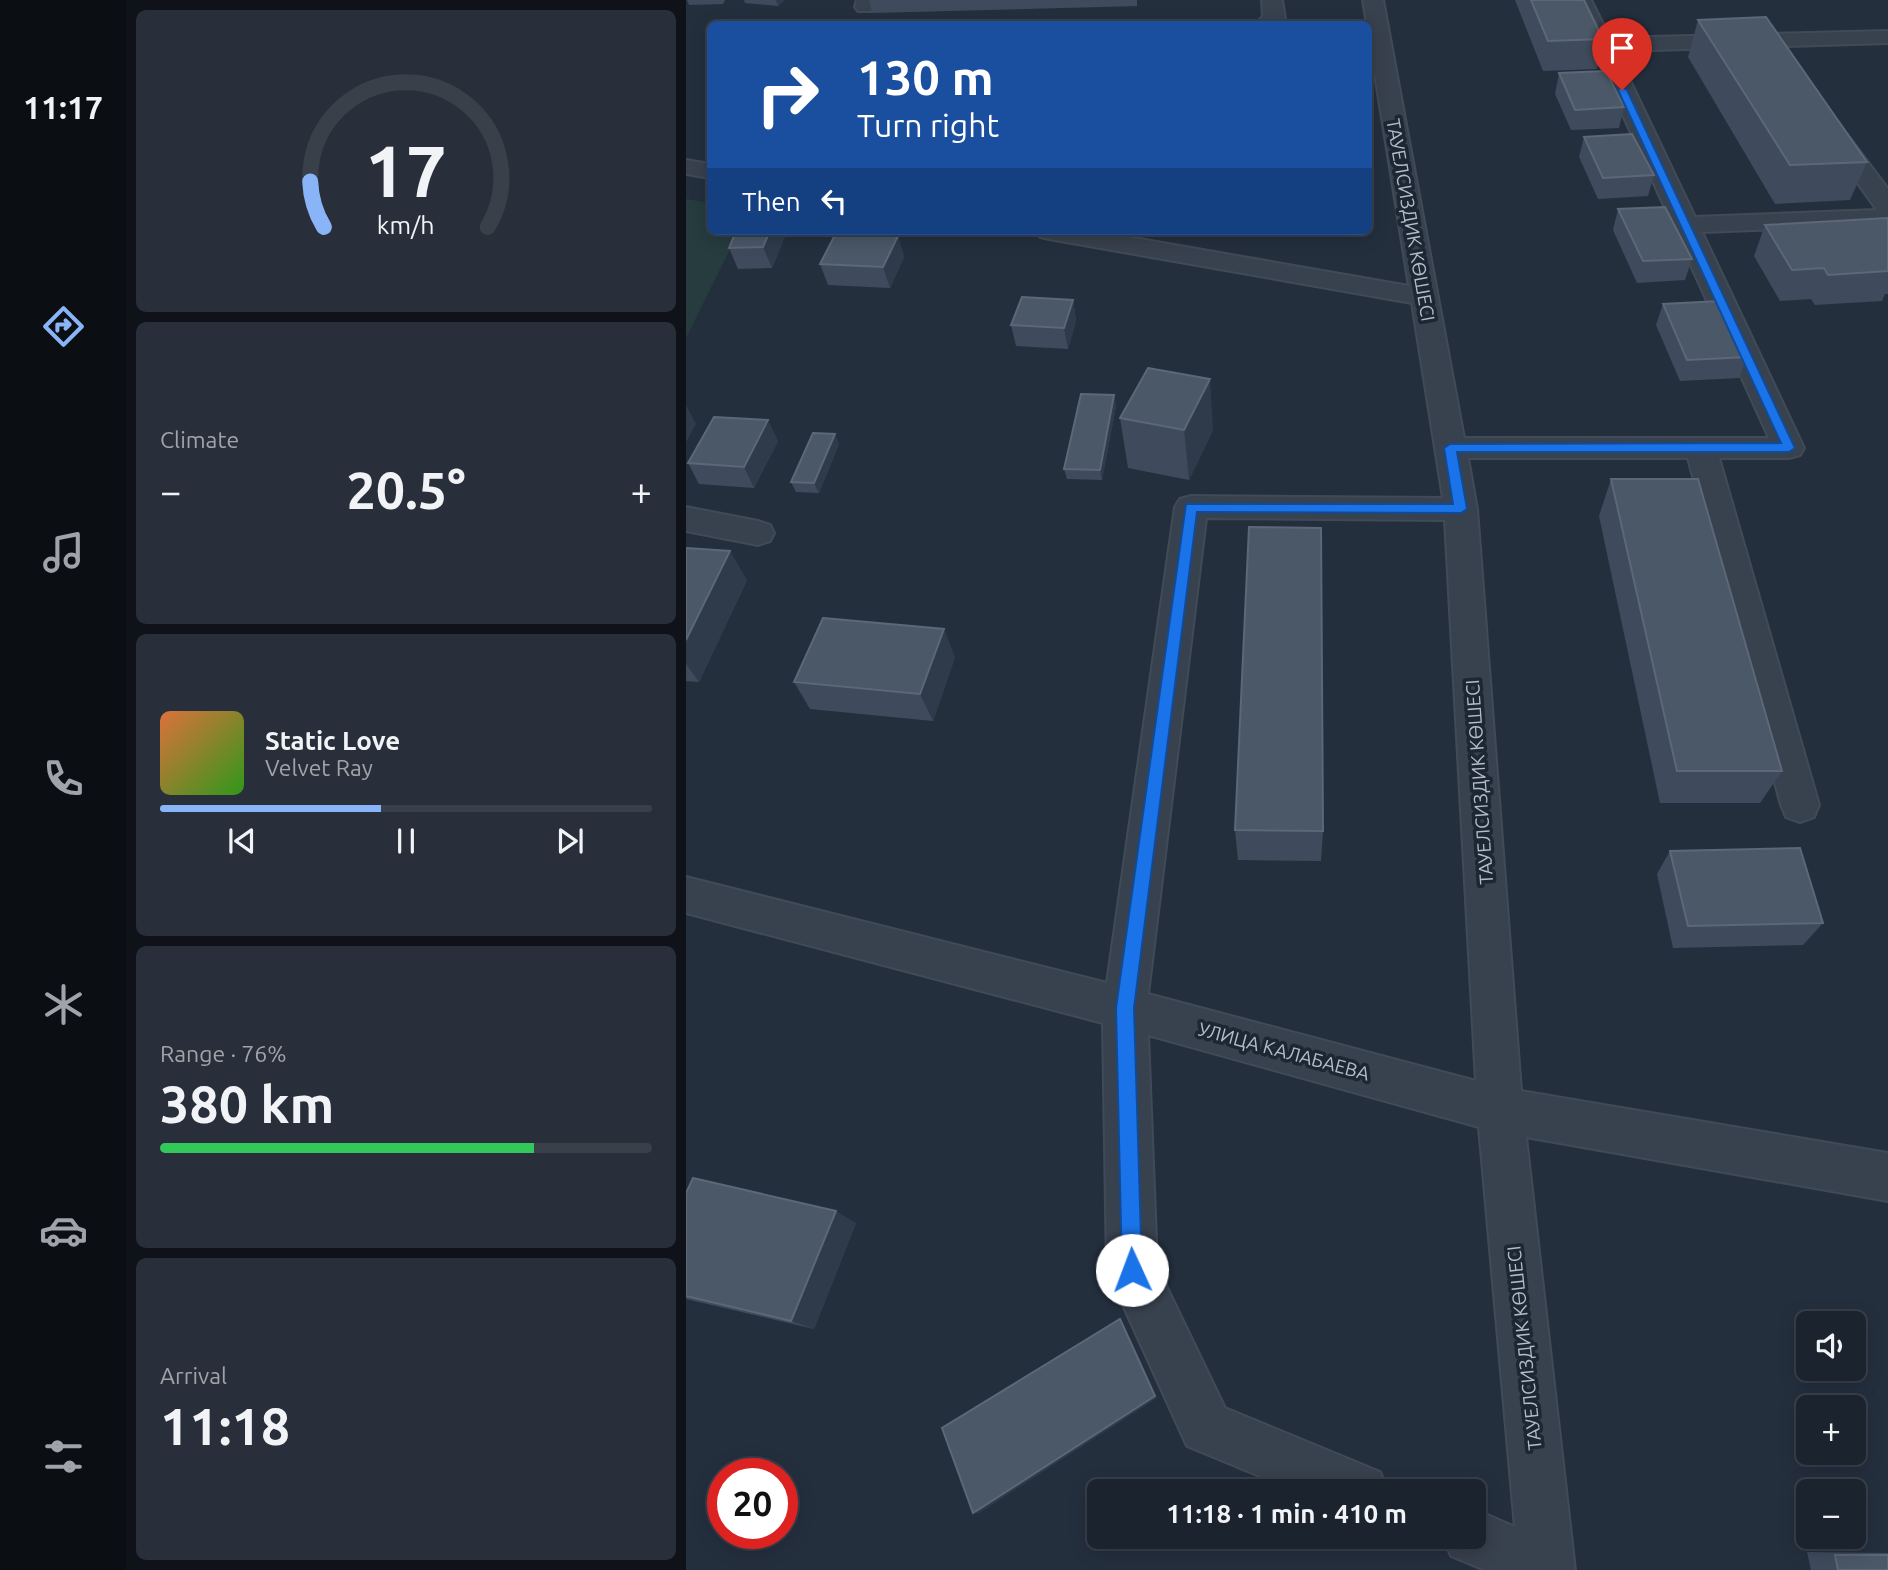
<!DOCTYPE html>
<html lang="en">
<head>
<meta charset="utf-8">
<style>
	:root { --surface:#1b232e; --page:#282f3a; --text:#f1f3f6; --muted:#a0a4aa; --line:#39404a; --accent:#8ab4f8 }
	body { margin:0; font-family:Ubuntu,sans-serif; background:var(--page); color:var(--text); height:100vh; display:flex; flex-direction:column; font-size:26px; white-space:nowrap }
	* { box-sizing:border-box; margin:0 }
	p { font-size:23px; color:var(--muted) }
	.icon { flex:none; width:38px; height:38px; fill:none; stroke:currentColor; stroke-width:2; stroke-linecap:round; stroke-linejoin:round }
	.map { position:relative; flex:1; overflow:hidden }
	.drawer { display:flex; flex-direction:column; gap:10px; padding:10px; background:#0f1319; width:560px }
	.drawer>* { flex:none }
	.guide { position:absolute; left:21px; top:21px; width:665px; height:214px; border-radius:10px; box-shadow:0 4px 18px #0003,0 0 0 2px var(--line); background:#1a4fa0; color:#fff; overflow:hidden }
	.buttons { position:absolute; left:1110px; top:1311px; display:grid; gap:14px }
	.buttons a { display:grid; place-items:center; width:70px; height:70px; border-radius:10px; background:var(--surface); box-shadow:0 4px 18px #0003,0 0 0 2px var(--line); font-size:35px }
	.speed { position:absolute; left:21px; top:1458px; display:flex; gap:14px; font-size:35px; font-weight:700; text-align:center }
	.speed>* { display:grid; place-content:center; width:91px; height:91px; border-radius:50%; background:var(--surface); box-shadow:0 4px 18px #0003,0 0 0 2px var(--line); line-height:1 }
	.speed .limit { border:10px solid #d22; background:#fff; color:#111 }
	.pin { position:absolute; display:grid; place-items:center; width:60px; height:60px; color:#fff; margin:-72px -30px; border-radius:50% 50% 50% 0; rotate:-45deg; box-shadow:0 0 7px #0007 }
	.pin .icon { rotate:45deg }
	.me { position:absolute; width:77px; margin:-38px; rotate:358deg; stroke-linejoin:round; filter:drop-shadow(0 0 5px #0008) }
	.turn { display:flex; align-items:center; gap:24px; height:147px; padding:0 35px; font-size:32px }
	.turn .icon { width:91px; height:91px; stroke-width:2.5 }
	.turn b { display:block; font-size:49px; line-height:60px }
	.then { display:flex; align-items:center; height:66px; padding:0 35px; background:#0003; gap:14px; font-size:26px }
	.big { font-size:52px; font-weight:600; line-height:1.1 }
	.drawer .tile { flex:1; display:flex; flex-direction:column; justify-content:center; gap:10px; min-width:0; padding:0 24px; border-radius:10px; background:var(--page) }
	.drawer .dial { align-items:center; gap:0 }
	.dial svg { height:182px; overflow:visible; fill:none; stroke:var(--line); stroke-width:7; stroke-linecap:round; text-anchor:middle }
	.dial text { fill:var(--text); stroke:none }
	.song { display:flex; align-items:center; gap:21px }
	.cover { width:84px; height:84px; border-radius:10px; background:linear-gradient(135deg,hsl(20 70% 55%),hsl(110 70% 35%)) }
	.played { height:7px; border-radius:4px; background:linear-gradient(90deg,var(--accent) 45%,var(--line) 45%) }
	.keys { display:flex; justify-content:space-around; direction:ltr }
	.heat { display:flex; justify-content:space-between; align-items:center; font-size:38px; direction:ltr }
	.charge { height:10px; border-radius:5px; background:linear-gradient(90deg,#34c759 76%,var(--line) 0) }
	.trip { position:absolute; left:401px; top:1479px; width:399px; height:70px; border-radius:10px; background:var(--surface); box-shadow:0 4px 18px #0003,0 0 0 2px var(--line); font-weight:600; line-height:70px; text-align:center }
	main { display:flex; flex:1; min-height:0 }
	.tabs { display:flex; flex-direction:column; width:126px; justify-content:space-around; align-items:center; background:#0b0e12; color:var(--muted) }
	.tabs .icon { width:49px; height:49px }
	.tabs .on { color:var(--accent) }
	.tabs b { font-size:32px; color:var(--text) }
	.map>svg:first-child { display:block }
</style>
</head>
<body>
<main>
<nav class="tabs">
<b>11:17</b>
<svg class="icon on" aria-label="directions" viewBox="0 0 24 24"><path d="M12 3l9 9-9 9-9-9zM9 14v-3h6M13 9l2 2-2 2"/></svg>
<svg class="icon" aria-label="music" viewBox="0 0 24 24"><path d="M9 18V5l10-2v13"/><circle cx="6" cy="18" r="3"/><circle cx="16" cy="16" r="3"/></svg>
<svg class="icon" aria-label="phone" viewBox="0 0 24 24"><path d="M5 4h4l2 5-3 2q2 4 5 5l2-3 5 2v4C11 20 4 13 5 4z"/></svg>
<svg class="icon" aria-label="climate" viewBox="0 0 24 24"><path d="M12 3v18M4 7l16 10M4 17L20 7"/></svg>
<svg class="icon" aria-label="car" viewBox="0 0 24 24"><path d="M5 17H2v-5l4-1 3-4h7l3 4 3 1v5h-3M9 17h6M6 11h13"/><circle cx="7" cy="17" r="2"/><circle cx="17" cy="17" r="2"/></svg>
<svg class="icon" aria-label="filters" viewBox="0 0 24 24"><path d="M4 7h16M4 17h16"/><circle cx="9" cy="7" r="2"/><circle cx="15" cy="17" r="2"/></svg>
</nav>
<section class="drawer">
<div class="tile dial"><svg viewBox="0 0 100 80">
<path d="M14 69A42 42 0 1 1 86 69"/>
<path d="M14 69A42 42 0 0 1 8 49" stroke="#8ab4f8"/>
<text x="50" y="56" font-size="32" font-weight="700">17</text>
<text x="50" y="72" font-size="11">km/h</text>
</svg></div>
<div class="tile"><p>Climate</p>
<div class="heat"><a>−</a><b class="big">20.5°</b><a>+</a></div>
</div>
<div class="tile">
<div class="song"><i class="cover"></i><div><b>Static Love</b><p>Velvet Ray</p></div></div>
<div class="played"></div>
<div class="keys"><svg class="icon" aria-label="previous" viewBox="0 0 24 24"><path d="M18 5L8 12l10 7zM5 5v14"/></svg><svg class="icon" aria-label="pause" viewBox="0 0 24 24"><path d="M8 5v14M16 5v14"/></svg><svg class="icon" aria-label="next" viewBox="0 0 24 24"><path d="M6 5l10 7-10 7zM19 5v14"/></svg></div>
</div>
<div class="tile"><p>Range · 76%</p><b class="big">380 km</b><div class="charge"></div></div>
<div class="tile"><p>Arrival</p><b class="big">11:18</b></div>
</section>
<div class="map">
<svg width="1202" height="1570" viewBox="0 0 1202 1570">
	<rect width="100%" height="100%" fill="#242f3e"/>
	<polygon fill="#263c3f" points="0,199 24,203 24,231 53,231 0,338"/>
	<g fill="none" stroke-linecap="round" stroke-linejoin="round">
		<g stroke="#414a57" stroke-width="4">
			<g id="minor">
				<polygon points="171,0 191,0 186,11 172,11 169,7"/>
				<polygon points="576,0 596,0 599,18 595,22 570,24 577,16"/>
				<path d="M677,0h20l81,438h305l-198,-438h20l19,38 278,-7v12l-272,8 79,166 182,-7 -58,-81 4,-5h16l49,65v36l-186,7 102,216 -4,7 -11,3h-70l100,347 -5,12 -14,5 -14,-5 -5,-12 -93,-347h-220l9,51 44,582 367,62v48l-362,-64 49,433h-90l-34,-14 -8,-20h31v-27l41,18 -36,-400 -331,-92 9,232 68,141 155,64 8,19h-92l-109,-45 -80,-176 -4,-247 -417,-110v-36l421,106 68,-476 5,-8 11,-3 252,2 -31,-195 -363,-64 -9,-2 -4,-6h58l315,55zM520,518l239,2 31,561 -328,-87z"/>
				<polygon points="0,160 24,164 24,178 0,174"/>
				<polygon points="0,507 72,521 84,525 88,533 84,541 72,545 0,531"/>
			</g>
		</g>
		<use href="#minor" fill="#38414e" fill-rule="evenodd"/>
	</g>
	<g fill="#3f4b5c">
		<polygon points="1,0 39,0 37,4 3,5"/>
		<polygon points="58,0 98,0 92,6 59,3"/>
		<polygon points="183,0 451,0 451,6 186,13"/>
		<polygon points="829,0 898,0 917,39 911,69 857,71"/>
		<polygon points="1012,20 1181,162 1164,200 1089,204 1002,57"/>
		<polygon points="873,73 938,107 933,128 885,130 869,94"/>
		<polygon points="898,137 968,175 962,196 912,199 893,157"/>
		<polygon points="932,209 1006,259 999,280 951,283 927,230"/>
		<polygon points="1202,218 1202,294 1199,294 1196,301 1129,305 1125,299 1094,301 1068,256 1079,225"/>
		<polygon points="100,234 86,268 52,269 43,248"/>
		<polygon points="212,236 218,257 204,288 142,285 134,264"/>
		<polygon points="387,300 390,321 382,349 330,346 325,325"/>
		<polygon points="977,304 1061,357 1053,378 994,381 970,325"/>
		<polygon points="428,395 430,406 416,480 381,479 378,469"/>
		<polygon points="434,418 527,430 503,480 442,468"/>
		<polygon points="92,441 68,488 13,484 2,463"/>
		<polygon points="153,444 133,493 110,492 105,482"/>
		<polygon points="925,479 1096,771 1074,803 974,803 913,516"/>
		<polygon points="0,548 61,580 13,682 0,681"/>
		<polygon points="269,657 247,721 124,709 108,682"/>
		<polygon points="549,830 637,831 635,861 552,860"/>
		<polygon points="984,851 1137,923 1117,945 987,948 971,874"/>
		<polygon points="0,1193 170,1223 128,1329 0,1299"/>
		<polygon points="1121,1552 1202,1553 1202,1570 1125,1570"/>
	</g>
	<g fill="#2f3b4b">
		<polygon points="90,0 98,0 92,6"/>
		<polygon points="84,231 99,231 100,234 86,268 77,247"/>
		<polygon points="212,236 218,257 204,288 197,267"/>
		<polygon points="387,300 390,321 382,349 378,328"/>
		<polygon points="524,379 527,430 503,480 498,430"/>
		<polygon points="428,395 430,406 416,480 414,470"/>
		<polygon points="0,405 10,424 0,442"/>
		<polygon points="82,420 92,441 68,488 58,467"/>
		<polygon points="149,434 153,444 133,493 128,483"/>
		<polygon points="44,551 61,580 13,682 0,664 0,640"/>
		<polygon points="258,629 269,657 247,721 234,694"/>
		<polygon points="150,1211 170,1223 128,1329 105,1321"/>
		<polygon points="434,1319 436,1322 471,1398 293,1513 287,1513"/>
	</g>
	<g fill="#4b5868" stroke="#5c6777" stroke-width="2">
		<polygon points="845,0 898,0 917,39 862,41"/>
		<polygon points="1080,17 1181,162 1104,165 1012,20"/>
		<polygon points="920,71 938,107 889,110 873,73"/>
		<polygon points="946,134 968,175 917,178 898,137"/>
		<polygon points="979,207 1006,259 957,261 932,209"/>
		<polygon points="1202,218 1202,271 1142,275 1138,268 1106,270 1079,225"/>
		<polygon points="50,231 84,231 77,247 43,248"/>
		<polygon points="150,233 212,236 197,267 134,264"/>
		<polygon points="336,297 387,300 378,328 325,325"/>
		<polygon points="1034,301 1061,357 1001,360 977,304"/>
		<polygon points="462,368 524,379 498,430 434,418"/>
		<polygon points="395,394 428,395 414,470 378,469"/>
		<polygon points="28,417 82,420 58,467 2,463"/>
		<polygon points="127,433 149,434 128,483 105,482"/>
		<polygon points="925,479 1012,479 1096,771 991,771"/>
		<polygon points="563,527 635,528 637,831 549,830"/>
		<polygon points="0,548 44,551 0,640"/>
		<polygon points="137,618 258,629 234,694 108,682"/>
		<polygon points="1114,848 1137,923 1002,926 984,851"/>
		<polygon points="7,1178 150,1211 105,1321 0,1296 0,1193"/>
		<polygon points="434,1319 469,1396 287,1513 256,1428"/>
		<polygon points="1149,1555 1202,1555 1202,1570 1152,1570"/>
	</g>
	<polygon fill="#1a73e8" stroke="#114b97" stroke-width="2" points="936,87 941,90 1109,448 1103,452 771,452 781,509 775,513 511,512 448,1008 456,1270 453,1277 446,1280 439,1277 436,1270 430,1008 500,504 767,504 758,448 764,444 1095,443 932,90"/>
	<g text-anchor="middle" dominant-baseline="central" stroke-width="7" stroke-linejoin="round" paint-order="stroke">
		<g font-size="19" fill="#b4bcc9" stroke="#1d2633">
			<text transform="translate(725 220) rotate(80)">ТАУЕЛСИЗДИК КӨШЕСІ</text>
			<text transform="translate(793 782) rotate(-94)">ТАУЕЛСИЗДИК КӨШЕСІ</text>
			<text transform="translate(598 1051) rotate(15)">УЛИЦА КАЛАБАЕВА</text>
			<text transform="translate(838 1348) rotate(-96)">ТАУЕЛСИЗДИК КӨШЕСІ</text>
		</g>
	</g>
</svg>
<div class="buttons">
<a><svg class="icon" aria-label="sound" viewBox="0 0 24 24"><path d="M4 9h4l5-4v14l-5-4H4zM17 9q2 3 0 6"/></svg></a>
<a>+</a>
<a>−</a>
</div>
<div class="speed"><div class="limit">20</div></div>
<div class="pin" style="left:936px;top:90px;background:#d93025"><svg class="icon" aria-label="arrive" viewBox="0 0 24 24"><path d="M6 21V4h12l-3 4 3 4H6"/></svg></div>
<svg class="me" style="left:446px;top:1270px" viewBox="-20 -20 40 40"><circle r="19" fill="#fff"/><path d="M0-13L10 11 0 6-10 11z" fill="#1a73e8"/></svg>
<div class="trip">11:18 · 1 min · 410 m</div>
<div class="guide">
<div class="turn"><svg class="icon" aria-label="right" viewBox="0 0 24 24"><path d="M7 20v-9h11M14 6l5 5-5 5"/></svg><div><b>130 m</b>Turn right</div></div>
<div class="then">Then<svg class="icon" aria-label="left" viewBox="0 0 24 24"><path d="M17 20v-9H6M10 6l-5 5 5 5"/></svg></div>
</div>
</div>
</main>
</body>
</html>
